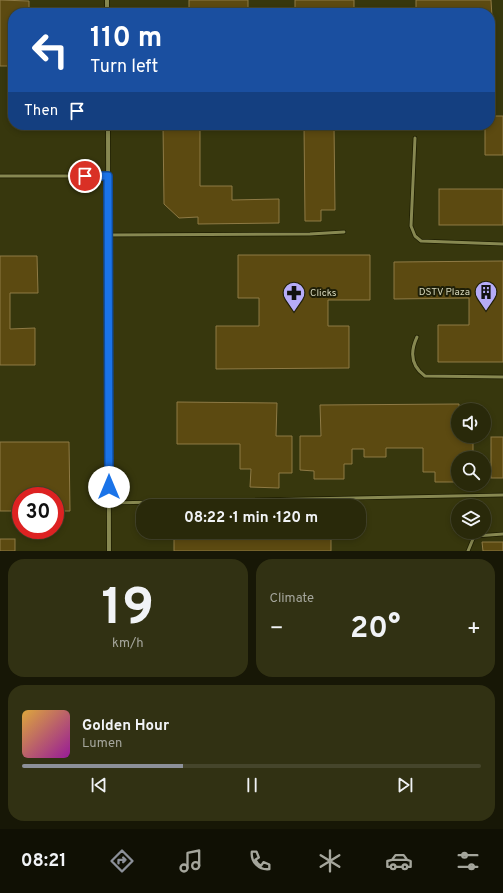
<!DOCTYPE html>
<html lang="en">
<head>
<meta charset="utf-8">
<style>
	:root { --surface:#29290a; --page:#313113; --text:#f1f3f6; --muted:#a5a69c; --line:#45452b; --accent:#8c9099 }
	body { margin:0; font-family:Overpass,sans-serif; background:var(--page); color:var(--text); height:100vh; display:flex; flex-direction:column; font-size:15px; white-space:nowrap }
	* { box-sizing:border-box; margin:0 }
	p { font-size:13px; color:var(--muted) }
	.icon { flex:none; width:22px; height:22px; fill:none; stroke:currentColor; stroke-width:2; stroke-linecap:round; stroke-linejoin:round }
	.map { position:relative; height:551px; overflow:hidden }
	.sheet { display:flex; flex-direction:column; gap:8px; padding:8px; background:#171706; flex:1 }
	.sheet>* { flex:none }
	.banner { position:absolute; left:8px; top:8px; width:487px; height:122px; border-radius:16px; box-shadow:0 2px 6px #0003,0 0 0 1px var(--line); background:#1a4fa0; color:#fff; overflow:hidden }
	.buttons { position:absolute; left:451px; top:403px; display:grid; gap:8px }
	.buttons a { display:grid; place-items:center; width:40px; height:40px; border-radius:50%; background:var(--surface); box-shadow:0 2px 6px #0003,0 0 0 1px var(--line); font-size:20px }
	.speed { position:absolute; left:12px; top:487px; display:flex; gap:8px; font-size:20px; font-weight:700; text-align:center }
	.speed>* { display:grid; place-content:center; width:52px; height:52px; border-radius:50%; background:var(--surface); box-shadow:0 2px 6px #0003,0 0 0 1px var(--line); line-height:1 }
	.speed .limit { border:6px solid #d22; background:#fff; color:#111 }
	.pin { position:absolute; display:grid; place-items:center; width:34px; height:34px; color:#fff; margin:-17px; border:2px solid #fff; border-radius:50%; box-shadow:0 1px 4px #0007 }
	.me { position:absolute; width:44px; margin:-22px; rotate:0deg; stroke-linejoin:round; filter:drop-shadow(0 0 3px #0008) }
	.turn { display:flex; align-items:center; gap:14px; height:84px; padding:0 16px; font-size:18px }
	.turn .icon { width:52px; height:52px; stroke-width:2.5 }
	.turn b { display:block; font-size:28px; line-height:34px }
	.then { display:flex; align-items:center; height:38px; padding:0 16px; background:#0003; gap:8px; font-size:15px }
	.big { font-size:30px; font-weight:700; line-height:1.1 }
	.sheet .card { flex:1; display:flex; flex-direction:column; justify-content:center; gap:6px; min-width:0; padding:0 14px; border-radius:16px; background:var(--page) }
	.sheet .dial { align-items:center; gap:0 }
	.dial b { font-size:52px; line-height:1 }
	.song { display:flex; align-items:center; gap:12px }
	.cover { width:48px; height:48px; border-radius:6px; background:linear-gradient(135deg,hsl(40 70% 55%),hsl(300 70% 35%)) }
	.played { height:4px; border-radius:2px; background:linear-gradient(90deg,var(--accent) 35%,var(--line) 35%) }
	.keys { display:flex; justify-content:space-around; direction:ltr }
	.heat { display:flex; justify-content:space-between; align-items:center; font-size:22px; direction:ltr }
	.sheet .tiles { flex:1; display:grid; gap:8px; grid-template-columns:1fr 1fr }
	.card:last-child { grid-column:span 2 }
	.trip { position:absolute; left:136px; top:499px; width:230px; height:40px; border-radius:16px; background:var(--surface); box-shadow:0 2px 6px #0003,0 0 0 1px var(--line); font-weight:700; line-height:40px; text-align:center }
	.dock { display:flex; height:64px; justify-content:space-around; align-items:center; background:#101004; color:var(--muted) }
	.dock .icon { width:28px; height:28px }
	.dock .on { color:var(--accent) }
	.dock b { font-size:18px; color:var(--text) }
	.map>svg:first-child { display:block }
</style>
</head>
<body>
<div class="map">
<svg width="503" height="551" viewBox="0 0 503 551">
	<rect width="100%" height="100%" fill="#37370d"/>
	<g fill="#5c4a11" stroke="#8e7a45">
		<polygon points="0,0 29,1 29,13 13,13 13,66 0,66"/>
		<rect x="189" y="0" width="59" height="13"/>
		<rect x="295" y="0" width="59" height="13"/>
		<polygon points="416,0 491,0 492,17 490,17 490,13 416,13"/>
		<rect x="490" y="70" width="1" height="28"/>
		<polygon points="490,116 503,116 503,155 485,155 485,125 490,125"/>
		<polygon points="163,125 178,125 178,128 200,128 200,186 232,186 232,200 279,199 279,223 198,224 198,217 179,218 164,204"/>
		<polygon points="304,125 334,125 335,210 321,210 321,221 305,221"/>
		<rect x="439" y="189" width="64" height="36"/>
		<polygon points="238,255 370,255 370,300 328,300 328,326 349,326 349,368 216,369 216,326 259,326 259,298 238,298"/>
		<polygon points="0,256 37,256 38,293 10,293 10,329 35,328 35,365 0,365"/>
		<polygon points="503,261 503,362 438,362 438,325 469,325 469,298 394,299 394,262"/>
		<polygon points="177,402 277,403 276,436 292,436 292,473 279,473 279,488 250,487 251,469 240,469 240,444 177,444"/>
		<polygon points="459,404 459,410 458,410 458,436 473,436 473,458 458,458 458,482 435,482 435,472 423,472 423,448 386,448 386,457 364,457 364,449 352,449 352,464 344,464 344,479 314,479 314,471 300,470 300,436 321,436 320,405"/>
		<rect x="491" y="437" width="12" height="41"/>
		<polygon points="0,442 69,442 70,511 55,511 55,496 21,496 21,511 0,511"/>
		<polygon points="331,538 331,551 174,551 174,539"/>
		<rect x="0" y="539" width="15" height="12"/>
		<polygon points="482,542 503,542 503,551 483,551"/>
	</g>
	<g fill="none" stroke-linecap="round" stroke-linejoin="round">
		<g stroke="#1e1e02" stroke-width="4.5">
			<g id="service">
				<polyline points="415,138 411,226 415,236 421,241 503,244"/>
				<polyline points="0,176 108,176"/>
				<polyline points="108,235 310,234 344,232"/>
				<path d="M417,337c-7,15 -6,29 8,39l78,1"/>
				<polyline points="109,503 503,495"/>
				<polyline points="468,551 473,539 476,536 503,534"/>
			</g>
		</g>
		<g stroke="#1e1e02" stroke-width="5.5">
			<g id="minor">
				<polyline points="107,0 107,13"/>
				<polyline points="108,125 109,551"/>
			</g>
		</g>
		<use href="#service" stroke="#878851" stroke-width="3"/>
		<use href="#minor" stroke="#878851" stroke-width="4"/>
	</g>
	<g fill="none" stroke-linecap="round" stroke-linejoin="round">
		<g stroke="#114b97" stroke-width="10">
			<polyline id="route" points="85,176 108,176 109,487"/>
		</g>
		<use href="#route" stroke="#1a73e8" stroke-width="7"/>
	</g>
	<defs>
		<g id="building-pin" transform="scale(1.15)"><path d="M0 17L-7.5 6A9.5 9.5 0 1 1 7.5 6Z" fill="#b6acf8" stroke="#1e1e07"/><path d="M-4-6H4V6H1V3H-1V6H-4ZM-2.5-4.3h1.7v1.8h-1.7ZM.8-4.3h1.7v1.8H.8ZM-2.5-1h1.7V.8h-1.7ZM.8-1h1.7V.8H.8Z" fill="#111"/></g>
		<g id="pharmacy-pin" transform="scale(1.15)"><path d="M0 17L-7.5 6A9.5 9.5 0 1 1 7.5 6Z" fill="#b6acf8" stroke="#1e1e07"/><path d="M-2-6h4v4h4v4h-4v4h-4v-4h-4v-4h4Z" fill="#111"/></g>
	</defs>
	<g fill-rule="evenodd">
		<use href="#building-pin" x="486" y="292"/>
		<use href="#pharmacy-pin" x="294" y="293"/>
	</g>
	<g text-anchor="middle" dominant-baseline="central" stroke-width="4" stroke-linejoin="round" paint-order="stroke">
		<g font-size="10" fill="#d5d6ba" stroke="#1e1e07" text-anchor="end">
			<text x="470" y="292">DSTV Plaza</text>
			<text x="310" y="293" text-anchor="start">Clicks</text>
		</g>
	</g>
</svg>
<div class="buttons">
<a><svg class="icon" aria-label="sound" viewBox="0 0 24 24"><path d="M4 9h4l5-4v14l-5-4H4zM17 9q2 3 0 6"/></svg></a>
<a><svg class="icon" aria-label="search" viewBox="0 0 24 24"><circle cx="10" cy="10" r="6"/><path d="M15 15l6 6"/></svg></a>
<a><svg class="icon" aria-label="layers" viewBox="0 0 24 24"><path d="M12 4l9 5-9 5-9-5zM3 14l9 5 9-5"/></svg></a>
</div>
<div class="speed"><div class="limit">30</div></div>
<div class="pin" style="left:85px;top:176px;background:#d93025"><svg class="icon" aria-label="arrive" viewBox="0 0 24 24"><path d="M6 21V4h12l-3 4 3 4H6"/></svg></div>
<svg class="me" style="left:109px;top:487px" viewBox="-20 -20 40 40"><circle r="19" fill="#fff"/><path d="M0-13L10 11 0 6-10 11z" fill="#1a73e8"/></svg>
<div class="trip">08:22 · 1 min · 120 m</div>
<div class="banner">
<div class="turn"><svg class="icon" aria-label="left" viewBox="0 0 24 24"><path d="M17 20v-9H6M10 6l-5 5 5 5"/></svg><div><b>110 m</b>Turn left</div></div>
<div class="then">Then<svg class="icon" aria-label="arrive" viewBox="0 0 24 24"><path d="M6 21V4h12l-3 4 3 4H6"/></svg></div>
</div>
</div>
<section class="sheet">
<div class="tiles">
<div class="card dial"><b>19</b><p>km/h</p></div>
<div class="card"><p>Climate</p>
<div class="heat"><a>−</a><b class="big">20°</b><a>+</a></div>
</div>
<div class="card">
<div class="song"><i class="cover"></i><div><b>Golden Hour</b><p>Lumen</p></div></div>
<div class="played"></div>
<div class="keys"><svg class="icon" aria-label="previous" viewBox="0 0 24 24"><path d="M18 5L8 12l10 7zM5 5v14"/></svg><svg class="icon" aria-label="pause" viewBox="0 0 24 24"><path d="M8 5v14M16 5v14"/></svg><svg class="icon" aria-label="next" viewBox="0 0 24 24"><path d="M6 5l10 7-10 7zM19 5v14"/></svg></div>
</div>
</div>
</section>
<nav class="dock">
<b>08:21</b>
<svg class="icon on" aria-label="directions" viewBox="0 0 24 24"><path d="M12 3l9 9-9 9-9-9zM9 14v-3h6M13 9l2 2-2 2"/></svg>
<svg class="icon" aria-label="music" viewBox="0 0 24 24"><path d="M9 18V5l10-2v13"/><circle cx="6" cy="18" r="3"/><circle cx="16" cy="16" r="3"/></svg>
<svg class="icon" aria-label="phone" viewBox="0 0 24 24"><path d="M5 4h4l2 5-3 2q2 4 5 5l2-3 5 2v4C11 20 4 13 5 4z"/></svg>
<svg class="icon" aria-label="climate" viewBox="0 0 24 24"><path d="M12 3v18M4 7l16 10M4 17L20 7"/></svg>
<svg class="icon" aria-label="car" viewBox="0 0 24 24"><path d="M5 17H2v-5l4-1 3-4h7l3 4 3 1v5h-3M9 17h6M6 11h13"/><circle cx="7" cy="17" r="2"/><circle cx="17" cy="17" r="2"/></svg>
<svg class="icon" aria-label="filters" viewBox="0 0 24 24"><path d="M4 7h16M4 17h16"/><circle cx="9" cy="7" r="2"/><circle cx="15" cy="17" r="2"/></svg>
</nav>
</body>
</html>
